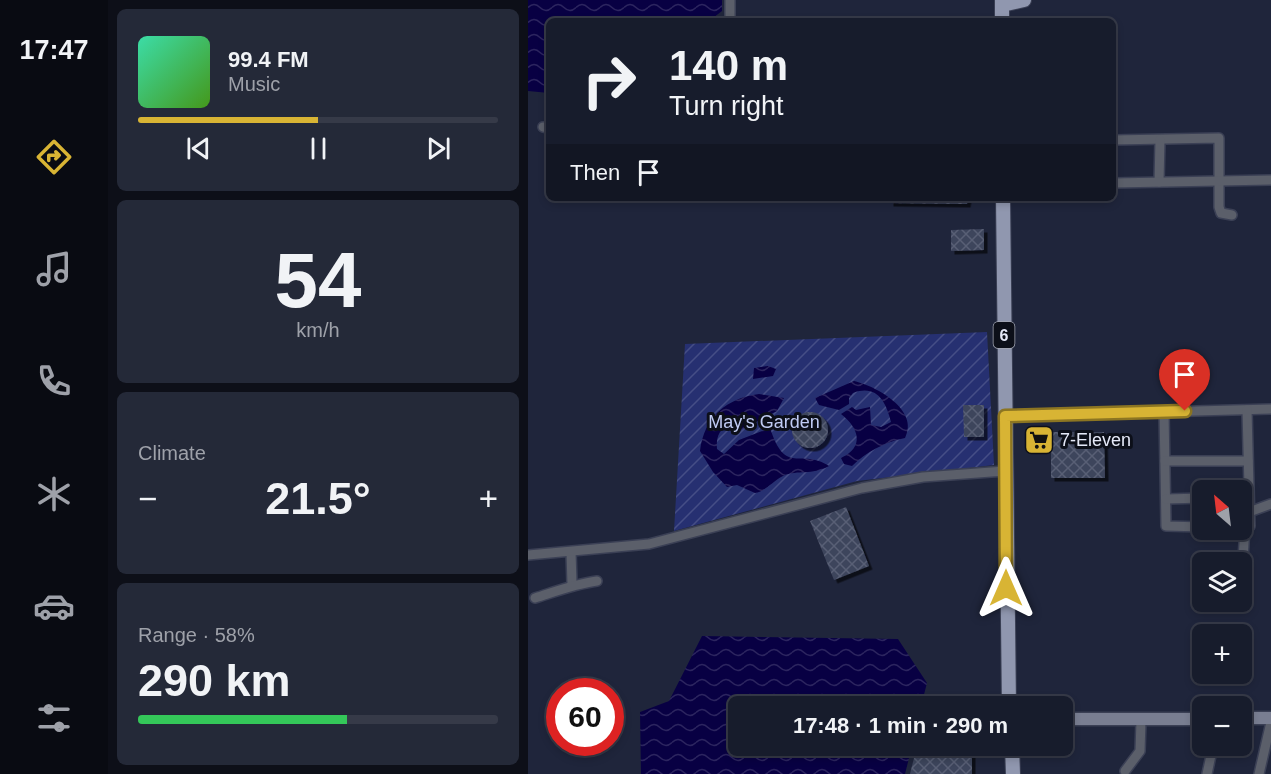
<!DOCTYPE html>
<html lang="en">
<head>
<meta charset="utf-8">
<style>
	:root { --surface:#171c2c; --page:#242938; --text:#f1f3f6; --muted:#9ea1a9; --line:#363a48; --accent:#d8b434 }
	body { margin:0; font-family:Arial,sans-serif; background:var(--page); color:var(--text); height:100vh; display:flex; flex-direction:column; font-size:22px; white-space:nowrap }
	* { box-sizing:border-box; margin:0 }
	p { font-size:20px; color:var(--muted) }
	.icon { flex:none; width:33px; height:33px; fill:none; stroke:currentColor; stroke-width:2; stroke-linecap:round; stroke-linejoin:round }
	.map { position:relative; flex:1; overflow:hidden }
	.side { display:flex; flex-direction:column; gap:9px; padding:9px; background:#0d0f18; width:420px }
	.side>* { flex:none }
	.top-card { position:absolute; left:18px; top:18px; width:570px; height:183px; border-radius:9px; box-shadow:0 3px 9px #0003,0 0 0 2px var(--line); background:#171c2c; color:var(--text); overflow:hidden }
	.needle { width:39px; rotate:332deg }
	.tools { position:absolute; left:664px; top:480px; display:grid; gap:12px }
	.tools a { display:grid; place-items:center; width:60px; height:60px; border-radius:9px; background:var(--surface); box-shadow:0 3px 9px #0003,0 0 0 2px var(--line); font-size:30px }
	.speed { position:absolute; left:18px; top:678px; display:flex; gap:12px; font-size:30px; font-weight:700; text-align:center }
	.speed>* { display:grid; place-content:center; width:78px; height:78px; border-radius:50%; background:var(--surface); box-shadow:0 3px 9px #0003,0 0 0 2px var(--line); line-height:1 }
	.speed .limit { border:9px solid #d22; background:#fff; color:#111 }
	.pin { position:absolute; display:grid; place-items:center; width:51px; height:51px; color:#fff; margin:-62px -26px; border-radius:50% 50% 50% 0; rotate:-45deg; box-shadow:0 0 6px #0007 }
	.pin .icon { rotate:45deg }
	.me { position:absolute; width:66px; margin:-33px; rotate:0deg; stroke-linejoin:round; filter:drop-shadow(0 0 4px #0008) }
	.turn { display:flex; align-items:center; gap:21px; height:126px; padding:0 24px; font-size:27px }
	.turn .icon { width:78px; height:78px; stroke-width:2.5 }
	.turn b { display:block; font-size:42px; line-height:51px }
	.then { display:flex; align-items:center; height:57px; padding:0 24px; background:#0003; gap:12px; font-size:22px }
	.big { font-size:45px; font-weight:700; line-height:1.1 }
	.side .card { flex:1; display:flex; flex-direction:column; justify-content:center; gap:9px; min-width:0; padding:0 21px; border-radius:9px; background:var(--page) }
	.side .dial { align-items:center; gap:0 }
	.dial b { font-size:78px; line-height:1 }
	.song { display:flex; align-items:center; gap:18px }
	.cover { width:72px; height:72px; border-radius:9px; background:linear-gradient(135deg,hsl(160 70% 55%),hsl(100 70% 35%)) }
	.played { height:6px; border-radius:3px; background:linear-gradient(90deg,var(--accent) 50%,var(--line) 50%) }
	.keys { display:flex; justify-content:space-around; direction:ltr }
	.heat { display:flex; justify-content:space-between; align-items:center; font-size:33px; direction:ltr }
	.charge { height:9px; border-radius:4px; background:linear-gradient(90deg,#34c759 58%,var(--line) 0) }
	.trip { position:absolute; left:200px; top:696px; width:345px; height:60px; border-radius:9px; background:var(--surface); box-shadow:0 3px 9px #0003,0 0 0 2px var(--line); font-weight:700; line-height:60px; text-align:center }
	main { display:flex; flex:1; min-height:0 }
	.tabs { display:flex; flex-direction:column; width:108px; justify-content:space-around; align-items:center; background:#090b12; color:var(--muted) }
	.tabs .icon { width:42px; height:42px }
	.tabs .selected { color:var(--accent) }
	.tabs b { font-size:27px; color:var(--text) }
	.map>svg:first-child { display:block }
</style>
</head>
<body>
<main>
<nav class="tabs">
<b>17:47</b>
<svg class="icon selected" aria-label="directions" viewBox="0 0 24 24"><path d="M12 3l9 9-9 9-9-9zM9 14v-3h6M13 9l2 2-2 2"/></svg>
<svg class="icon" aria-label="music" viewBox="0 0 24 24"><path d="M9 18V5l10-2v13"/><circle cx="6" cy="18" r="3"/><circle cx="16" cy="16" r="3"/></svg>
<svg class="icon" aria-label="phone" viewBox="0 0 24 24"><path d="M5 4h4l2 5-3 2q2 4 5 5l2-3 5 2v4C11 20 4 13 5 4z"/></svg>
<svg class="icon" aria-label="climate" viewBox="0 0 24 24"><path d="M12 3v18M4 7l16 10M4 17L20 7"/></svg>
<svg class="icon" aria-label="car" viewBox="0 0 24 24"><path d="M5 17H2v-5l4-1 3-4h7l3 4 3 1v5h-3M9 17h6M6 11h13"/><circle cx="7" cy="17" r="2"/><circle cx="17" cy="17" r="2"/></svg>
<svg class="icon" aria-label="filters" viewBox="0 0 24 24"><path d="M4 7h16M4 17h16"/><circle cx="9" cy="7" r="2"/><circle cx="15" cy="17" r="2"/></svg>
</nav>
<section class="side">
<div class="card">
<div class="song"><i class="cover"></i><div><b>99.4 FM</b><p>Music</p></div></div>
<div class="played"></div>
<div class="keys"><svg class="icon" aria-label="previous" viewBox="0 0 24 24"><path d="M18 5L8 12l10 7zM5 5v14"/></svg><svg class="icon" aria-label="pause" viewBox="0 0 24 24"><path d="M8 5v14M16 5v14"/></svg><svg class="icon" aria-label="next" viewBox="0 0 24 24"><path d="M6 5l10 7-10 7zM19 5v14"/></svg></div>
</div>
<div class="card dial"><b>54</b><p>km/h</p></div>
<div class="card"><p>Climate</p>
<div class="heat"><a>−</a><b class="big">21.5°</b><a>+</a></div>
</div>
<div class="card"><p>Range · 58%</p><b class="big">290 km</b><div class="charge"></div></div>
</section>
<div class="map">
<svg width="743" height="774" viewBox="0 0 743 774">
	<defs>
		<pattern id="garden-furrows" width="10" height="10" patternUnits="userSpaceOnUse" patternTransform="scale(1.5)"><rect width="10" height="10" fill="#263071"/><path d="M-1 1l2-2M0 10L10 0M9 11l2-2" fill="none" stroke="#454e86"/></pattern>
		<pattern id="water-waves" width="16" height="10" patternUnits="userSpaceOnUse" patternTransform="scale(1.5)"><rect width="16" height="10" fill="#080043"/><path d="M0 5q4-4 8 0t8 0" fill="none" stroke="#2c255f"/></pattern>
		<pattern id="building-cross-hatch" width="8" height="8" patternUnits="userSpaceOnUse" patternTransform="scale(1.5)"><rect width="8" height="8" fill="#3d445c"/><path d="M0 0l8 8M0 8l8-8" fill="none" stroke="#595f74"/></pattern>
		<filter id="shadow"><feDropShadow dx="3.5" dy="3.5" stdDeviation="0" flood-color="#0009"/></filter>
	</defs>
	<rect width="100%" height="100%" fill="#1f253b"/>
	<polygon fill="url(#garden-furrows)" points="459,332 466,465 329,481 146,531 157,344"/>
	<g fill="url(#water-waves)">
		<polygon points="0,0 194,0 194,11 181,21 21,21 21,93 0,91"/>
		<polygon points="240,366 248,369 245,376 225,379 226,368"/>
		<path d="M326,381c22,5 66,29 51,57 -20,4 -39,14 -53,28l-8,-2 -3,-6c24,-11 18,-30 0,-44l11,-7 4,3 14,-3 1,18 10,2 10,-5c-5,-20 -14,-38 -38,-29l-4,5v6l-10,6 -20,-5 -4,-7z"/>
		<path d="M231,394l25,4 -7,13 -41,21 -6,-7c-11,4 -14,12 -13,24l7,5 15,-14 31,-12c16,49 30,19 59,38 -18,10 -30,3 -46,10 -10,5 -17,15 -28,17l-18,-8 -10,2 -14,-15 -13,-21c4,-34 27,-53 59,-57z"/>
		<polygon points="174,636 370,639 399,683 393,706 210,706 210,746 384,746 377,774 113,774 112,712 141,701"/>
	</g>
	<g fill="url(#building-cross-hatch)" filter="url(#shadow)">
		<polygon points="362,198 440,198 439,204 362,203"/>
		<polygon points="456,229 456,250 423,251 423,230"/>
		<polygon points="435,405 456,405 456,437 436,437"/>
		<circle cx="282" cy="430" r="18"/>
		<polygon points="523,432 576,432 577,478 523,478"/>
		<polygon points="318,507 341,566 306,580 282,521"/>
		<polygon points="444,701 444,706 398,706 399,702"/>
		<polygon points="389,746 444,746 444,774 382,774"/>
	</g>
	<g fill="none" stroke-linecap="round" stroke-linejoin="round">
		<g stroke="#3b4055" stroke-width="12">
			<g id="street">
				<polyline points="202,21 202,0"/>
				<polyline points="15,127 21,128"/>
				<polyline points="585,140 691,138 691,207 693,213 704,215"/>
				<polyline points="631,182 632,140"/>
				<polyline points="585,183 743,180"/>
				<polyline points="636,412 638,526 675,527"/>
				<polyline points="477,416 743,409"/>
				<polyline points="637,461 720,461"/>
				<polyline points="638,499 675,498"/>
				<polyline points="721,512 743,504"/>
				<polyline points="714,527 722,526 719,410"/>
				<polyline points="43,552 44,584"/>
				<polyline points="0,555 121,544 334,488 395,477 477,471"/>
				<polyline points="714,575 717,527"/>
				<path d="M7,598c22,-7 40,-14 62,-17"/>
				<polyline points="597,771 612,751 613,721"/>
				<polyline points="679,774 685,746"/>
				<polyline points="731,774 743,722"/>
			</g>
		</g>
		<g stroke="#3b4055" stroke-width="15">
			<g id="secondary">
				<polyline points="714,718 743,718"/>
				<polyline points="534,719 675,719"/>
			</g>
		</g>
		<g stroke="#3b4055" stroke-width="16">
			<g id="primary">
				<polyline points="474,0 474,21"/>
				<polyline points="474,5 496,0"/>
				<polyline points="475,198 481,706"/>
				<polyline points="484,746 485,774"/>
			</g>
		</g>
		<use href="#street" stroke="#5b5f6a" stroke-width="9"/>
		<use href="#secondary" stroke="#797e91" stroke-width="12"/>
		<use href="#primary" stroke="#9097af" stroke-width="14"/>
	</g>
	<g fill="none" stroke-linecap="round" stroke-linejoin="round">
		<g stroke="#8c7522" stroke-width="15">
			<polyline id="route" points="478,588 477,416 657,411"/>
		</g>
		<use href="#route" stroke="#d8b434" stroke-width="10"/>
	</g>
	<defs>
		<g id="supermarket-square" transform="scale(1.5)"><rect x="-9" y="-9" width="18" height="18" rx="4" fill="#d8b434" stroke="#0c0f19"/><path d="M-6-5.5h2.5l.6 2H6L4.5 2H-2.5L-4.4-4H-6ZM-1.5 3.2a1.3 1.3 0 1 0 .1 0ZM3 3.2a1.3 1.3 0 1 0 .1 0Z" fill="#111"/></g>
	</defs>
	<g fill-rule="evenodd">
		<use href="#supermarket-square" x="511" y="440"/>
	</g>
	<g text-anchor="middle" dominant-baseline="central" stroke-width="6" stroke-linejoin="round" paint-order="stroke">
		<rect fill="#0c0f19" stroke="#a4a8b5" stroke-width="1.5" x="465.5" y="322" width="21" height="26" rx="4.5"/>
		<g font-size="16" font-weight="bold" fill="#e5e9f8">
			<text x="476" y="335">6</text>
		</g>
		<g font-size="18" fill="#c0cbf4" stroke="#0c0f19">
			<text x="236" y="422">May's Garden</text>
		</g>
		<g font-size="18" fill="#e5e9f8" stroke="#0c0f19" text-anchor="start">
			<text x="532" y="440">7-Eleven</text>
		</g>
	</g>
</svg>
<div class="tools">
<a><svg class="needle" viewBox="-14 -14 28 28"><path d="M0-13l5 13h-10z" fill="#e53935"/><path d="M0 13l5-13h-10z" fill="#9ea1a9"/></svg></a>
<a><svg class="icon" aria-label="layers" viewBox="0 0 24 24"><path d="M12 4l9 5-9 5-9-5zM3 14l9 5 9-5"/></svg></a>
<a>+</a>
<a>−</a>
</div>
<div class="speed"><div class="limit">60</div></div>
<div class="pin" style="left:657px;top:411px;background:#d93025"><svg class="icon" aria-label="arrive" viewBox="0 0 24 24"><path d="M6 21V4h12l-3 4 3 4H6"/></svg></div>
<svg class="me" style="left:478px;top:588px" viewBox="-20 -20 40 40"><path d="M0-17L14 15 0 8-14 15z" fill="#d8b434" stroke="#fff" stroke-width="4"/></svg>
<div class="trip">17:48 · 1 min · 290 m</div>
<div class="top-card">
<div class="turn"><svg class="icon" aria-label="right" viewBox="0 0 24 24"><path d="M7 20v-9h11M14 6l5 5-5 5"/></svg><div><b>140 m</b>Turn right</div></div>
<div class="then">Then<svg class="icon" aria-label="arrive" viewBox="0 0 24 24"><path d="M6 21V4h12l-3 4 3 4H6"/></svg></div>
</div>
</div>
</main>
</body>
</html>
